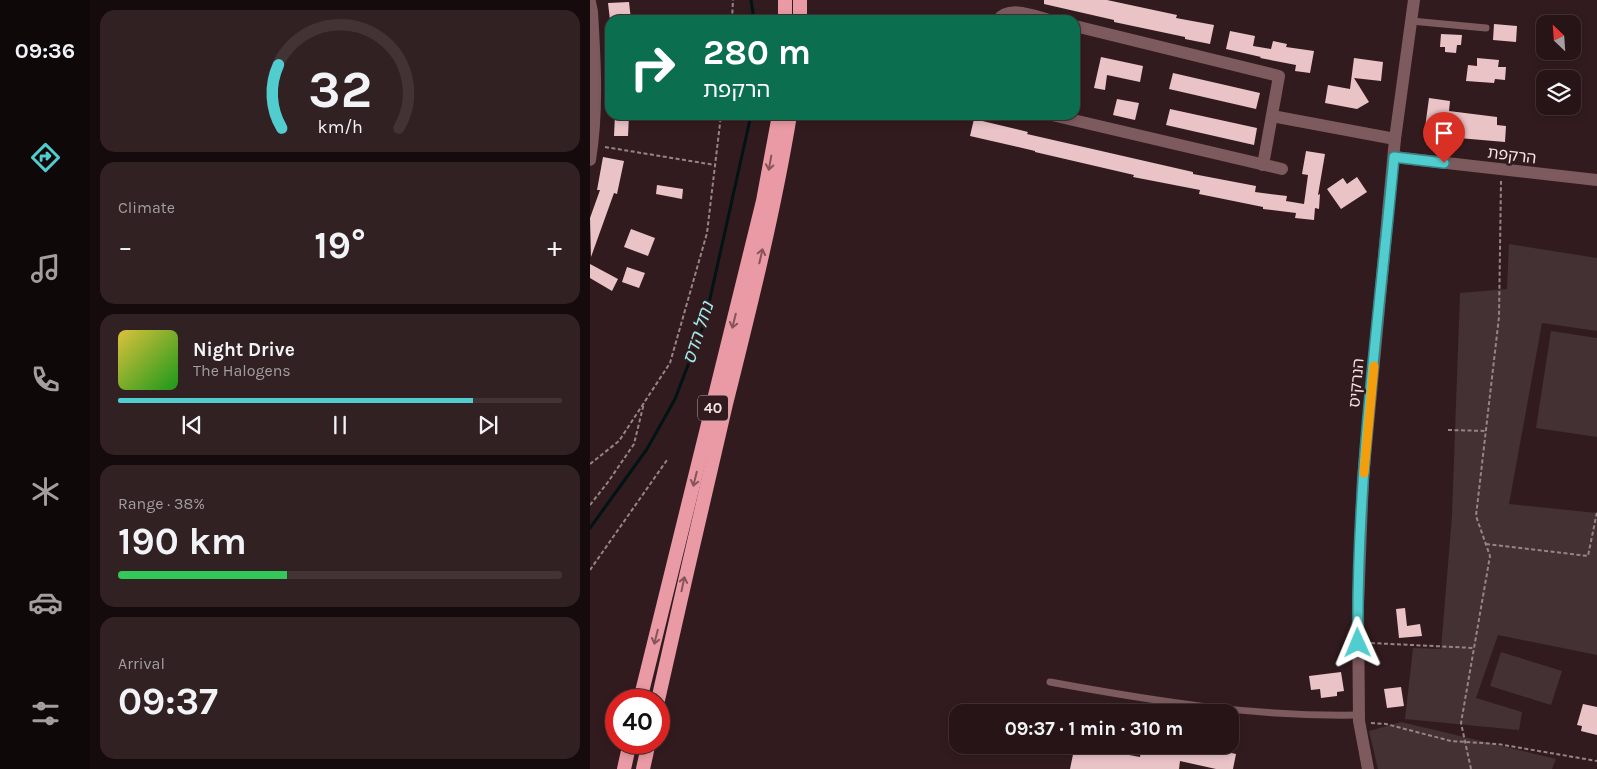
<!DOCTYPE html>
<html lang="en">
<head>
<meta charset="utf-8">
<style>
	:root { --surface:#261416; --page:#322123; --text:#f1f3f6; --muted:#a49ea1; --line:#423335; --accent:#52cdcf }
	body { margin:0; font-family:Karla,"Noto Sans Hebrew",sans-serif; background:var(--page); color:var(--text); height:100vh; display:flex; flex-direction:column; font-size:19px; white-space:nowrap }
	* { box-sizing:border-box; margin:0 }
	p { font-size:16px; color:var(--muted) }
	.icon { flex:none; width:28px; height:28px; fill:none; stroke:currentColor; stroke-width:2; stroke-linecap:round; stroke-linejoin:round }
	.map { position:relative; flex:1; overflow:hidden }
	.panel { display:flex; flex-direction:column; gap:10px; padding:10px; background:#150b0c; width:500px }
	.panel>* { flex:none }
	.top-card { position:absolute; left:15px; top:15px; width:475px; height:105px; border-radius:15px; box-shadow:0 2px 8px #0003,0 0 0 1px var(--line); background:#0b6e4f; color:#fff; overflow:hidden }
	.needle { width:32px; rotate:335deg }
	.fabs { position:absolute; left:946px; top:15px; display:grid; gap:10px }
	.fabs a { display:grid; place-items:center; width:45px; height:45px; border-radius:10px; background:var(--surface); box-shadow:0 2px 8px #0003,0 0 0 1px var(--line); font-size:25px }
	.speed { position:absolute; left:15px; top:689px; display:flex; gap:10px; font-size:25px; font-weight:700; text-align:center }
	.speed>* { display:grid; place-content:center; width:65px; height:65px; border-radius:50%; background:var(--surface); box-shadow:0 2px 8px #0003,0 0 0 1px var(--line); line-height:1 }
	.speed .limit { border:8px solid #d22; background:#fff; color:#111 }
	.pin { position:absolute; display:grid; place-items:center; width:42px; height:42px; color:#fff; margin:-51px -21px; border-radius:50% 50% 50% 0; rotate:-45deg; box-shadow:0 0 5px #0007 }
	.pin .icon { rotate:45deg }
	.me { position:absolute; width:55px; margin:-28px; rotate:359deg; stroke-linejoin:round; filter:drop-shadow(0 0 4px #0008) }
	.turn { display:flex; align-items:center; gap:18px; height:105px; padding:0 15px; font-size:22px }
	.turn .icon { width:65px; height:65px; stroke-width:2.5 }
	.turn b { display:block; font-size:35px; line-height:42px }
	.big { font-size:38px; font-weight:700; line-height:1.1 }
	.panel .card { flex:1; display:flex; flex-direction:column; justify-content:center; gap:8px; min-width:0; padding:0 18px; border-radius:15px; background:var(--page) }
	.panel .dial { align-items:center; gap:0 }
	.dial svg { height:130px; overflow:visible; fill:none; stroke:var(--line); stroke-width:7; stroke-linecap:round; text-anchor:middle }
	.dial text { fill:var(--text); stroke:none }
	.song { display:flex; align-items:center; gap:15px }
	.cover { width:60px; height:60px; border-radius:8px; background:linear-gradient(135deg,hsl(50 70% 55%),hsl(120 70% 35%)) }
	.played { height:5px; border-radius:2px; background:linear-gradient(90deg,var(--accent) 80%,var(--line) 80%) }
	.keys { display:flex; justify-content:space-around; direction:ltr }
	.heat { display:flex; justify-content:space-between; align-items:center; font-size:28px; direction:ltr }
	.charge { height:8px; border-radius:4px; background:linear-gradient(90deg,#34c759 38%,var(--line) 0) }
	.trip { position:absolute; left:359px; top:704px; width:290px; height:50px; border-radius:15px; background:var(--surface); box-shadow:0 2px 8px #0003,0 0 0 1px var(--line); font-weight:700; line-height:50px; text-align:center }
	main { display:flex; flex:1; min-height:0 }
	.tabs { display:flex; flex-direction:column; width:90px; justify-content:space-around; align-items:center; background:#0f0809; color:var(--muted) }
	.tabs .icon { width:35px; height:35px }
	.tabs .on { color:var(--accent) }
	.tabs b { font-size:22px; color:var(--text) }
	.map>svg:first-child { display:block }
</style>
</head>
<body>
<main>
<nav class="tabs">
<b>09:36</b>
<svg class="icon on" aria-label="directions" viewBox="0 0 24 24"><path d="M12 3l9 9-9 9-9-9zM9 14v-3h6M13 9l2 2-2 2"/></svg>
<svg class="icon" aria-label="music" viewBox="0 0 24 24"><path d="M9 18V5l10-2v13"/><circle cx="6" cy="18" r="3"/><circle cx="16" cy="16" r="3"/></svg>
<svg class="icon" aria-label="phone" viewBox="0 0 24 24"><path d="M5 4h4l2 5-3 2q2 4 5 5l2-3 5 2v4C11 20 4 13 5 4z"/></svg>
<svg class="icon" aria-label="climate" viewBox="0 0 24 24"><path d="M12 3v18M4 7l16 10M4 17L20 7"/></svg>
<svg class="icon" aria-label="car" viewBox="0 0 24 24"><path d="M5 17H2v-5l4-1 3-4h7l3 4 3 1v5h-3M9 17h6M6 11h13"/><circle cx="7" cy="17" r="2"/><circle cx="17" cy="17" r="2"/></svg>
<svg class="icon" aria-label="filters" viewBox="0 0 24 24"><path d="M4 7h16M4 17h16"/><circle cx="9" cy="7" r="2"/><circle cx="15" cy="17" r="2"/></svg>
</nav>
<section class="panel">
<div class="card dial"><svg viewBox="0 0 100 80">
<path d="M14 69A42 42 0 1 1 86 69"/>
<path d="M14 69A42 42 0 0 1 12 30" stroke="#52cdcf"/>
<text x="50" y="56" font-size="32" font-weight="700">32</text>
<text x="50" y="72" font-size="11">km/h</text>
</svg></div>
<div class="card"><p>Climate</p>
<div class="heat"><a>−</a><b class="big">19°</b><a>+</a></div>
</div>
<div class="card">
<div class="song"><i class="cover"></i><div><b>Night Drive</b><p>The Halogens</p></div></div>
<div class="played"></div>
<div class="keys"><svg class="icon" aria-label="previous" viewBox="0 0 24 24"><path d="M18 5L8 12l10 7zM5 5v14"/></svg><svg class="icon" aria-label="pause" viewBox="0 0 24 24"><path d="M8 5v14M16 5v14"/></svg><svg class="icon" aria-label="next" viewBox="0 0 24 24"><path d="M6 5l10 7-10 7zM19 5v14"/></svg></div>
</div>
<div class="card"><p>Range · 38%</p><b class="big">190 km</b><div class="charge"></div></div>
<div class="card"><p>Arrival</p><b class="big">09:37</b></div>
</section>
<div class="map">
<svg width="1007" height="769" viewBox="0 0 1007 769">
	<rect width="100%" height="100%" fill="#321b1e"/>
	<g fill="#443133">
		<polygon points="919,244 1007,258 1007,331 952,323 919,504 1007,513 1007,655 908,635 886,698 932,712 929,730 815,719 823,648 851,649 862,516 870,293 917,289"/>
		<polygon points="961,331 1007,338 1007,437 946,428"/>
		<polygon points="911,652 972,671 961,705 900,686"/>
		<polygon points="811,722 966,759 962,769 788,769 779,731"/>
	</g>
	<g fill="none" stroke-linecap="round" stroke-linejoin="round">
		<g stroke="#011313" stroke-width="3">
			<polyline points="161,0 164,20"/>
			<polyline points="0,528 57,449 85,399 115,321 161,115"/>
		</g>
	</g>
	<g fill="#eac3c7">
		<polygon points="454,0 517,0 587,15 586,18 624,25 620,44 595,39 595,37 524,22 524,20 454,4"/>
		<polygon points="39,2 41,20 20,20 18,3"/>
		<polygon points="904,24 927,26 926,42 903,40"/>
		<polygon points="640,31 665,36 663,46 681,49 683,41 697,44 696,47 724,51 720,73 705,71 706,65 670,58 671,57 636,49"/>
		<polygon points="851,34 872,35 871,45 867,45 866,53 855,52 855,47 850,47"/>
		<polygon points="511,57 553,66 550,82 517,75 515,90 504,88"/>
		<polygon points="764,58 793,62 791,81 764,78 779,102 767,109 735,103 738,85 760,89"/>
		<polygon points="887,58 909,60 908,67 916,67 915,80 905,79 904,83 876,81 878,65 887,66"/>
		<polygon points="583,73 670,93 666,109 579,89"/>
		<polygon points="839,98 860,101 859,111 907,117 907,125 916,126 915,142 834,135"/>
		<polygon points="527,99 549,103 545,120 523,115"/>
		<polygon points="580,109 667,128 664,145 576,125"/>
		<polygon points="25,115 39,115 38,136 24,136"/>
		<polygon points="384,119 438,132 437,134 603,172 603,174 666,186 665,192 697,196 696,201 714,204 718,175 712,174 716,151 735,154 728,195 730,194 729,209 725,208 724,220 705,218 706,213 673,209 673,207 609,194 610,190 543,177 544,175 445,152 445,151 380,136"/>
		<polygon points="13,157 34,161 27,194 24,193 1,257 0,218 10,190 7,190"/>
		<polygon points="767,177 777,192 751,209 737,189 753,178 757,184"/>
		<polygon points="67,185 93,189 92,199 66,194"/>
		<polygon points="41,229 65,238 58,256 34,247"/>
		<polygon points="0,264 28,279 22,291 0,278"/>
		<polygon points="37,267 55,273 49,288 32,282"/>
		<polygon points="815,608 817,626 830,624 832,636 809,638 806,609"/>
		<polygon points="751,672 754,691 747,692 747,696 731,698 730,689 721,690 719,676"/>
		<polygon points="811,687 814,706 797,708 794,689"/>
		<polygon points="993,704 1007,707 1007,735 991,731 992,726 987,725"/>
		<polygon points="485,745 550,757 552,745 605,745 646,754 643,769 626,769 590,761 589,769 480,769"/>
	</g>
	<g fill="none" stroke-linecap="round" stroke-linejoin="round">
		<g stroke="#988486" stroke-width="2" stroke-dasharray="4 2.5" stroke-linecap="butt">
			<polyline points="142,20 143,0"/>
			<polyline points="15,147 125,165"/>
			<polyline points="858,430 896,431"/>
			<polyline points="0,464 29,441 80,363 117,233 131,115"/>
			<polyline points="0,505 18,482 44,444 54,403"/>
			<polyline points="896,544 998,556 1007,512"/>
			<polyline points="0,570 77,460"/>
			<polyline points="781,643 884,648"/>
			<polyline points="781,723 796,724 861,741 908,744 1007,761"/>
			<polyline points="881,769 871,723 900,556 886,516 909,317 911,181"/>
		</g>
		<g stroke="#7d5a5e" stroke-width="7">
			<polyline points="821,21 896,28"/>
			<path d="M460,682c103,19 203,35 309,33"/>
		</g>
		<g stroke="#7d5a5e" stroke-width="12">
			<path d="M0,2l2,10c3,49 6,99 -2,148"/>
			<path d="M408,20c11,-15 36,-4 51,0"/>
			<polyline points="485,26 689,76 673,165"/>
			<polyline points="462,115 692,169"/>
			<polyline points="682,116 805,139 824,0"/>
			<polyline points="804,157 1007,180"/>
		</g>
		<polyline stroke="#7d5a5e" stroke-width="12" points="778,769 769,721 768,605 773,478 805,139"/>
		<g stroke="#ea9aa4" stroke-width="14">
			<polyline points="195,20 195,0"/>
			<polyline points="210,20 210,0"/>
			<polyline points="50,700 173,201 189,115"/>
			<path d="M68,700c22,-99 45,-197 68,-296 24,-96 48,-192 64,-289"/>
			<polyline points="34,769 40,742"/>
			<polyline points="53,769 59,742"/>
		</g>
	</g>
	<defs><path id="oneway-shaft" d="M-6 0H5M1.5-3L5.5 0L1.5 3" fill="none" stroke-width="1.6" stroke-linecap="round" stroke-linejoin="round" transform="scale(1.25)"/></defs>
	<g stroke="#85545a">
		<use href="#oneway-shaft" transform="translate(180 163) rotate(100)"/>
		<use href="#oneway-shaft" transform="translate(171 256) rotate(-77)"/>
		<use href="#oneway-shaft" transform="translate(144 321) rotate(104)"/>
		<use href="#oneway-shaft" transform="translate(105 479) rotate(104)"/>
		<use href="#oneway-shaft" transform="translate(93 584) rotate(-78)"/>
		<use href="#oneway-shaft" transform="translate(66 637) rotate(104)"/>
	</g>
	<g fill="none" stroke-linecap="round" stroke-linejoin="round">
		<g stroke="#358587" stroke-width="12">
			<path id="route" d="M768,643c-2,-163 21,-325 36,-486l50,6"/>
		</g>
		<use href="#route" stroke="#52cdcf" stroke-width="9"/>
		<polyline stroke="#f59e0b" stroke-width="9" points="774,473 784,366"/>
	</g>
	<g text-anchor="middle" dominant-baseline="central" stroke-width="5" stroke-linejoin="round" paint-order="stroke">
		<rect fill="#321b1e" stroke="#baa8a9" stroke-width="1" x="108" y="395.5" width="30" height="25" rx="4"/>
		<g font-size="15" font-weight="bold" fill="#f4e4e5">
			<text x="123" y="408">40</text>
		</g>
		<g font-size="16" fill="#f4e4e5" stroke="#321b1e">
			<text transform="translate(922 155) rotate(7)">הרקפת</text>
			<text transform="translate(766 383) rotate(-85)">הנרקיס</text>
		</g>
		<g font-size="18" font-style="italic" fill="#9febec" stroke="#321b1e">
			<text transform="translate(108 333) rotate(-72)">נחל הדס</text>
		</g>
	</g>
</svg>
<div class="fabs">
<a><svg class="needle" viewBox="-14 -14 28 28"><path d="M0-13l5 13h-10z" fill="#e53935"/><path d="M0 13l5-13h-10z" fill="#a49ea1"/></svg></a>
<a><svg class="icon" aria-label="layers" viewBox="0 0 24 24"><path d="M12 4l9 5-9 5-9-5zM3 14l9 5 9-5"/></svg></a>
</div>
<div class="speed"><div class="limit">40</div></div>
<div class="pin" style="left:854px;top:163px;background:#d93025"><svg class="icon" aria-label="arrive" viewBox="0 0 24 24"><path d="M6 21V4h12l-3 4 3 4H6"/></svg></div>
<svg class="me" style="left:768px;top:643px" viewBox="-20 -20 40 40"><path d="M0-17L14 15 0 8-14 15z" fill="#52cdcf" stroke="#fff" stroke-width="4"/></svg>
<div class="trip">09:37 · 1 min · 310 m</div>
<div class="top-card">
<div class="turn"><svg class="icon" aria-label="right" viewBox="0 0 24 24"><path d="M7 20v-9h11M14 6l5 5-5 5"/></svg><div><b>280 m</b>הרקפת</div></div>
</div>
</div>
</main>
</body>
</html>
